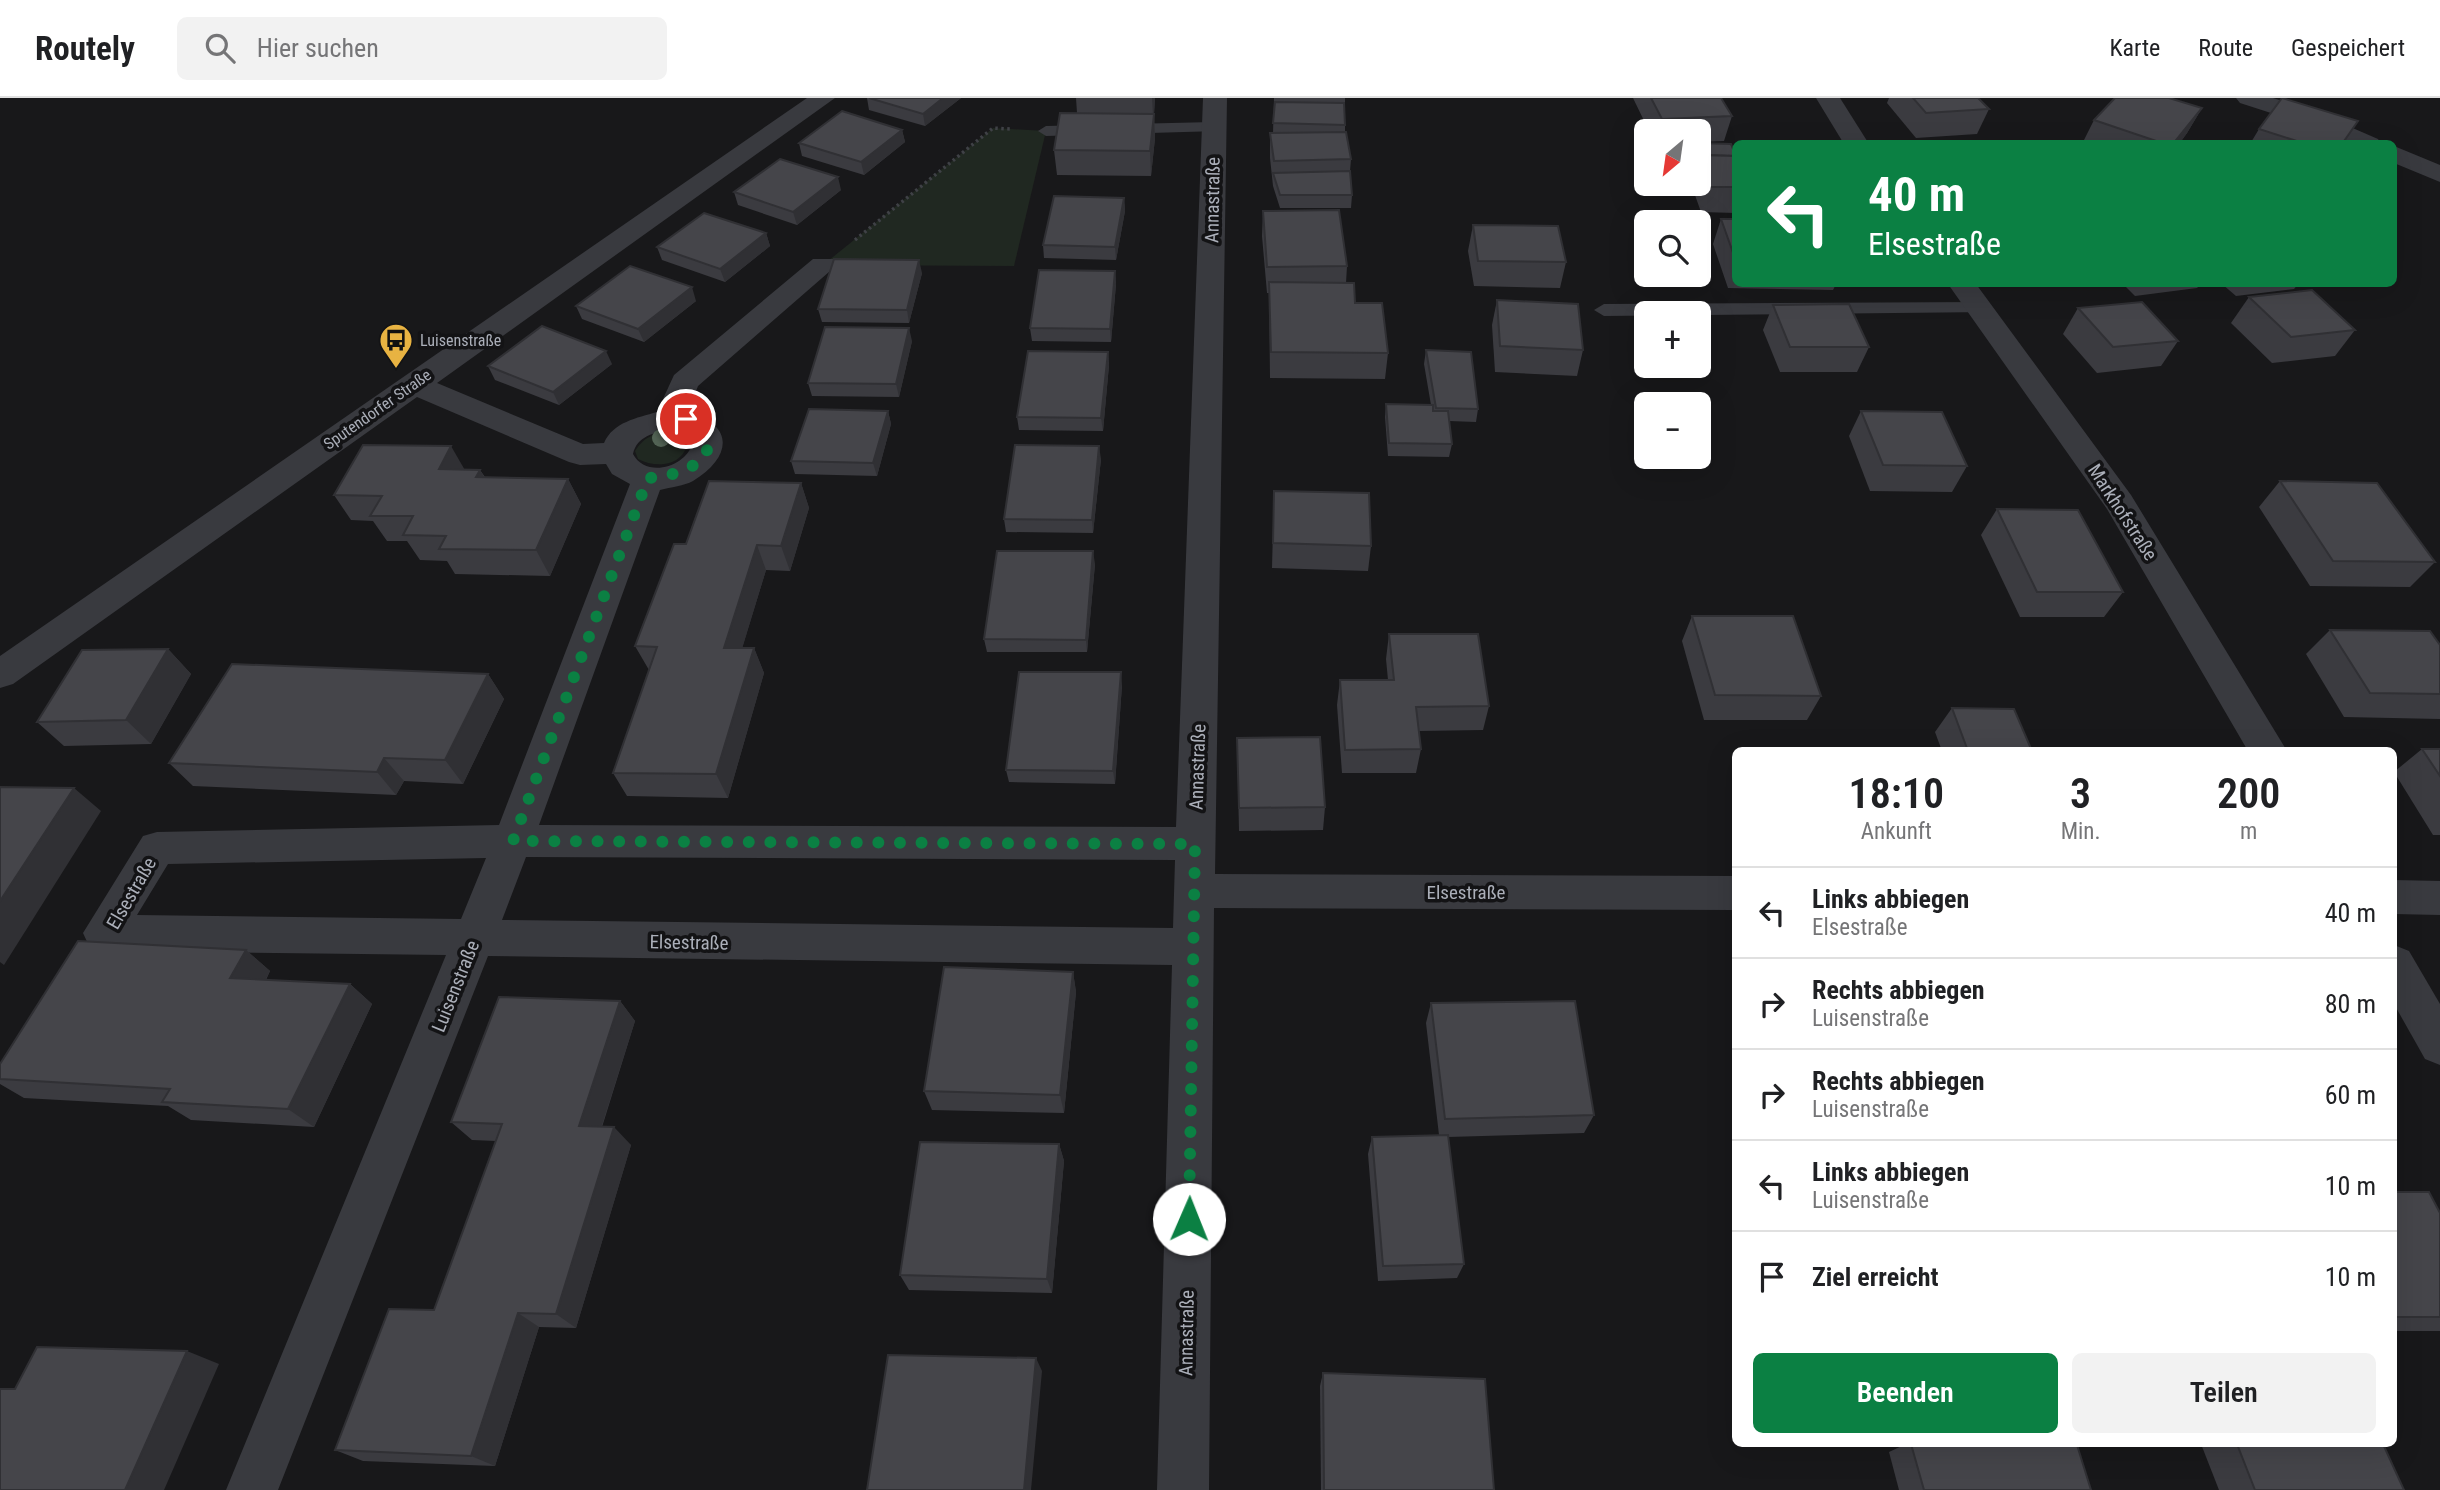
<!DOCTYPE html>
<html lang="de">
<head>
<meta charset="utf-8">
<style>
  :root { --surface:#fff; --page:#f2f2f2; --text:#202124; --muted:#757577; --line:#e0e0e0; --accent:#0b8043 }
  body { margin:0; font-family:"Roboto Condensed",sans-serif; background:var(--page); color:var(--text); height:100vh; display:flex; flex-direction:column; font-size:26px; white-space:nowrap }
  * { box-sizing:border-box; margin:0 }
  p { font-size:23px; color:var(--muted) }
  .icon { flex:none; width:38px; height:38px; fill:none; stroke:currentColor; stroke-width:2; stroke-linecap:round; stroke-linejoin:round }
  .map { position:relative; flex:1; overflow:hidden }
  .side { position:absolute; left:1732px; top:649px; width:665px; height:700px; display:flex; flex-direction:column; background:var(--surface); border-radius:10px; box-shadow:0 7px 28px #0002 }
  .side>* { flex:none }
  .banner { position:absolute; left:1732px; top:42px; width:665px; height:147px; border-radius:10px; box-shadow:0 7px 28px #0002; background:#0b8043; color:#fff; overflow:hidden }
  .needle { width:46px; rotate:209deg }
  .tools { position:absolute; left:1634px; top:21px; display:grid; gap:14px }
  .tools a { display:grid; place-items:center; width:77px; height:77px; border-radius:10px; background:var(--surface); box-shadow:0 7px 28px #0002; font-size:35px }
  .pin { position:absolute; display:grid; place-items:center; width:60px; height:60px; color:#fff; margin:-30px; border:4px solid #fff; border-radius:50%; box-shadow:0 2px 7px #0007 }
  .me { position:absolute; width:77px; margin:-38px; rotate:1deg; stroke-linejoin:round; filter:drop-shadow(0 0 5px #0008) }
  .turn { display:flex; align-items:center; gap:24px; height:147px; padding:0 21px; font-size:32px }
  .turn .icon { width:91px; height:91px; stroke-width:2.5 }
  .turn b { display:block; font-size:49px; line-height:60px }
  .eta { display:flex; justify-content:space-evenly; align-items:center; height:119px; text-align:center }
  .eta b { font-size:42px; font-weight:600; line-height:49px }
  .primary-button { display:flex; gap:14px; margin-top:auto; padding:14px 21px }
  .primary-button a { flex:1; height:80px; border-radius:10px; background:var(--accent); color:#fff; font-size:28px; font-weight:600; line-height:80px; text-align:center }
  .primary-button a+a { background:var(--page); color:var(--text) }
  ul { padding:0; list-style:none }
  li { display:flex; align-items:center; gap:21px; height:91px; padding:0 21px; border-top:2px solid var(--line) }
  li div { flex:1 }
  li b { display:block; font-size:26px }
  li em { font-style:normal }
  header { display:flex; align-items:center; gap:42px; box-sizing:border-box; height:98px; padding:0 35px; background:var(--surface); border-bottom:2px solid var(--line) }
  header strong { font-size:33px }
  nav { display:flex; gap:38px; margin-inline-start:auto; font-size:24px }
  .search { width:490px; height:63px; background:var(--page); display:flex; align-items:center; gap:18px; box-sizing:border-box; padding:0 24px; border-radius:10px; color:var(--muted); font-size:26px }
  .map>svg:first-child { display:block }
  .green { fill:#202821 }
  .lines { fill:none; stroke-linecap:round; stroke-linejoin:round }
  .path { stroke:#3f4146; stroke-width:3.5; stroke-dasharray:2.5 3.5; stroke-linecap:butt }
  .lane { fill:#393a3f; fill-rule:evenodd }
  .street { fill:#393a3f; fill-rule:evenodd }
  .tree { fill:#536455 }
  .wall { fill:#3b3b40 }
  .shaded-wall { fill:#303034 }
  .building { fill:#45454a; stroke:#303034; stroke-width:2 }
  .route { stroke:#0b8043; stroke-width:12; stroke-dasharray:0 21.6 }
  .labels { text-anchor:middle; stroke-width:7; stroke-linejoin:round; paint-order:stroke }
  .far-poi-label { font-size:16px; fill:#abafb9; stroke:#131315; text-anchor:start }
  .far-street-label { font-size:16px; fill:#abafb9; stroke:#131315 }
  .street-label { font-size:19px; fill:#abafb9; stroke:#131315 }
</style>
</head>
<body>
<header>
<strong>Routely</strong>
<div class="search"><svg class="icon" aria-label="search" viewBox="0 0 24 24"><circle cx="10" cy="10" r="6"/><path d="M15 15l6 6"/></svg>Hier suchen</div>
<nav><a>Karte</a><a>Route</a><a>Gespeichert</a></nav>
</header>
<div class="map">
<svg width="2440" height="1392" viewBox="0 0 2440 1392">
  <rect width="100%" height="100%" fill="#18181a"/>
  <g class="green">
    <polygon points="993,30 1046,33 1014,168 823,167"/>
    <path d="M669,333L681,337L688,343C684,368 657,371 638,361L635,353C644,339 653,336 669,333Z"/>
  </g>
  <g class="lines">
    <polyline class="path" points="855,142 993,30 1010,31"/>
    <g class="lane">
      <polygon points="1213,24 1221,29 1219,33 1046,38 1038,33 1046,28"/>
      <polygon points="1982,204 1992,210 1989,214 1604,218 1594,212 1604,206"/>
    </g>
    <g class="street">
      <path d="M807,0H835L437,285L583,346L604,345C613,324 637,320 657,314L674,277L813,161H833L837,167L698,288L688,314C736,327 731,360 693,383C684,388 671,389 660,392L539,727L1176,729L1203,0H1227L1215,776L1736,778V812L1214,810L1209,1392H1157L1172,867L488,858L278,1392H226L446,857L104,853L89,848L83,835L143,738L157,734L499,727L630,386L612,376L606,366L580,367L569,364L417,299L13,586L0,590V558ZM670,331L691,339L693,344C687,369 646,381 633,356C637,338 654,335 670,331ZM526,759L1175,762L1173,830L502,822ZM486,760L461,821L137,817L168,766Z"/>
      <polygon points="1816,0 1840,0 1869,46 1844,46"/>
      <polygon points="2236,0 2273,0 2311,12 2378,41 2381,46 2347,46 2293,22 2240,5"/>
      <polygon points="2394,48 2440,67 2440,84 2394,65"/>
      <polygon points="1948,186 1976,186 2131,397 2287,653 2248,653 2107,411"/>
      <polygon points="2394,782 2440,783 2440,817 2394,816"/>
      <polygon points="2394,847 2409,853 2440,906 2440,967 2425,961 2394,906"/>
    </g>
  </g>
  <circle class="tree" cx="661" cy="340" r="9"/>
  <g class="wall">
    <polygon points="867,0 961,0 925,28 869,12"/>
    <polygon points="1076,0 1155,0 1154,16 1155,40 1151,78 1057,77 1054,52 1077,15"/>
    <polygon points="1274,0 1345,0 1345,34 1351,61 1350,73 1352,97 1351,110 1280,110 1273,88 1270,60 1270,35 1273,35"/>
    <polygon points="1633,0 1721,0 1732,18 1724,43 1699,44 1699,33 1649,33"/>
    <polygon points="1889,0 1978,0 1989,11 1977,36 1916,40 1887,5"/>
    <polygon points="2202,10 2187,35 2179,46 2082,46 2094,22"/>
    <polygon points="2259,31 2342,46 2250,46"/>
    <polygon points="902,32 905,44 864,77 802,58 799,45"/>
    <polygon points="1699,45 1736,58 1736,115 1701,114 1691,86 1699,86"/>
    <polygon points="841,92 797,127 738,107 734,94"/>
    <polygon points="1124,100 1125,113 1116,162 1044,160 1043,147"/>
    <polygon points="1263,113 1347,168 1346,185 1355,205 1388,255 1385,281 1270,280 1269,195 1267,195 1262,138"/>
    <polygon points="1721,121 1736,121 1736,186 1836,186 1833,192 1728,190 1713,146"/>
    <polygon points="1473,127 1566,164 1560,190 1474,188 1468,153"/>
    <polygon points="766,135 770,148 725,184 662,162 657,149"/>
    <polygon points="1115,173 1116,186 1111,244 1032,243 1030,230"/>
    <polygon points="922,175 909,225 822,224 818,211"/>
    <polygon points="2123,186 2201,186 2197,190 2135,198"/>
    <polygon points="2222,186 2298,186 2294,191 2236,198"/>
    <polygon points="2249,199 2355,232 2335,258 2272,265 2231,225"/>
    <polygon points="1497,202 1583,252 1577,278 1495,274 1492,227"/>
    <polygon points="696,203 644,244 582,221 576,208"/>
    <polygon points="1773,207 1869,249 1857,274 1780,274 1763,232"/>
    <polygon points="2078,210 2178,243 2161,268 2097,275 2063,236"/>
    <polygon points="912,243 899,299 812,298 808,285"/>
    <polygon points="1426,252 1478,311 1476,324 1449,323 1452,346 1449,359 1388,358 1385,319 1386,306 1431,307 1424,266"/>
    <polygon points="1108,254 1109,267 1103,333 1019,332 1017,319"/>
    <polygon points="612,266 559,307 495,282 488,268"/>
    <polygon points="888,313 891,326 877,378 795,376 791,363"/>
    <polygon points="1861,313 1967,368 1952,394 1870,393 1849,338"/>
    <polygon points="1101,361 1093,435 1006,434 1004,421"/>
    <polygon points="465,372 480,372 485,379 568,381 581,406 550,478 455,476 447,463 420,462 407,443 387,443 373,423 351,422 334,397"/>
    <polygon points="2280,383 2435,464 2410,489 2310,488 2259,409"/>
    <polygon points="801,385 809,410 790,473 766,472 742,550 754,550 764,575 728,700 627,698 613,675 649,572 635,548 686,446"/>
    <polygon points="1274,393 1371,448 1368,473 1272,470"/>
    <polygon points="1997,411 2123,494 2104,519 2020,519 1981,437"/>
    <polygon points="1095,466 1087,554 987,554 984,541"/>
    <polygon points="1692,518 1821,598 1807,622 1704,622 1682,543"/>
    <polygon points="2330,532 2440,547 2440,621 2344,619 2306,556"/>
    <polygon points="1389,536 1489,608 1483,632 1418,633 1421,651 1416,675 1342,675 1337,607 1340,582 1388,582 1386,561"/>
    <polygon points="168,551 191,576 151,646 64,648 37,624"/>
    <polygon points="488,576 504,601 463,686 404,683 396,697 193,688 169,665"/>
    <polygon points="1122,587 1115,686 1009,684 1006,672"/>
    <polygon points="1952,610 2032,653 1942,653 1935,634"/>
    <polygon points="1237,640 1325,709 1323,732 1239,733"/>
    <polygon points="2422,651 2440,651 2440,737 2433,737 2394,674"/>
    <polygon points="246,852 270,873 266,882 350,886 372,906 314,1029 191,1022 168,1008 24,1000 0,986 0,966"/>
    <polygon points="1073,874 1076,894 1064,1015 932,1012 924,993"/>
    <polygon points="620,903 635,923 602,1029 631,1047 576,1230 539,1229 495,1368 363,1363 335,1352 434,1212 496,1043 472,1042 451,1024"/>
    <polygon points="1431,905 1594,1017 1584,1035 1448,1039 1464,1166 1457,1180 1378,1183 1368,1056 1372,1039 1439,1037 1426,925"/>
    <polygon points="1059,1046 1064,1063 1052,1195 909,1192 900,1177"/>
    <polygon points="2394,1094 2440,1115 2440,1233 2394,1233"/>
    <polygon points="1323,1275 1494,1392 1321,1392 1320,1288"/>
    <polygon points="1906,1346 2017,1346 2091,1392 1899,1392 1889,1354"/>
    <polygon points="2201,1346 2383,1346 2404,1392 2219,1392"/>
  </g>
  <g class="shaded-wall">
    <polygon points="943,0 961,0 925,28 923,16"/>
    <polygon points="1152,0 1155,0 1154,16 1155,40 1151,78 1150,53 1153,18"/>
    <polygon points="2202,10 2187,35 2179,46 2173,46"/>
    <polygon points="902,32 905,44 864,77 861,64"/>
    <polygon points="838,79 841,92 797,127 793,114"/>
    <polygon points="1124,100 1125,113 1116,162 1115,149"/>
    <polygon points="766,135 770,148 725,184 720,171"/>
    <polygon points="919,162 922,175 909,225 907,212"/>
    <polygon points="1115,173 1116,186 1111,244 1110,231"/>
    <polygon points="692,189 696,203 644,244 638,231"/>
    <polygon points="909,230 912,243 899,299 896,286"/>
    <polygon points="606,253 612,266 559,307 553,294"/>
    <polygon points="1108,254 1109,267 1103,333 1101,320"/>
    <polygon points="888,313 891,326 877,378 873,365"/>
    <polygon points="451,348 466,374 439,371"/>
    <polygon points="1099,348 1101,361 1093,435 1092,422"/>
    <polygon points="480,372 495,397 476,379"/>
    <polygon points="568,381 581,406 550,478 536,452"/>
    <polygon points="801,385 809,410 790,473 781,448"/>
    <polygon points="757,447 766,472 735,574 724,550"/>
    <polygon points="1093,453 1095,466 1087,554 1086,542"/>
    <polygon points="754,550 764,575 728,700 716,676"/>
    <polygon points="168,551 191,576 151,646 126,622"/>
    <polygon points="1121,574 1122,587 1115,686 1113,673"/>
    <polygon points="488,576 504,601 463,686 445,662"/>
    <polygon points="384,660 404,683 396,697 377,674"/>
    <polygon points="74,690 101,713 4,867 0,864 0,803"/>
    <polygon points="246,852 270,873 256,900 230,880"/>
    <polygon points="1073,874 1076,894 1064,1015 1060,997"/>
    <polygon points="350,886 372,906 314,1029 288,1011"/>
    <polygon points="620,903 635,923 596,1046 579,1028"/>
    <polygon points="614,1029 631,1047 576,1230 556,1216"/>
    <polygon points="1059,1046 1064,1063 1052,1195 1047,1181"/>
    <polygon points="518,1215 539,1229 495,1368 471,1358"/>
    <polygon points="187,1253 219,1266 164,1392 125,1392"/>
    <polygon points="1036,1260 1042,1273 1031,1392 1024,1392"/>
  </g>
  <g class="building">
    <polygon points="869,0 943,0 923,16"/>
    <polygon points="1651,0 1721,0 1732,18 1662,21"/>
    <polygon points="1913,0 1978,0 1989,11 1926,15"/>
    <polygon points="2115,0 2169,0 2202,10 2173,46 2165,46 2094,22"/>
    <polygon points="2282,0 2358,23 2342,46 2306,46 2259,31"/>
    <polygon points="1275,4 1344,5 1345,27 1273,25"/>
    <polygon points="842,13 902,32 861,64 799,45"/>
    <polygon points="1060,15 1154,16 1150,53 1054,52"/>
    <polygon points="1346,34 1351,61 1274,63 1270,35"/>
    <polygon points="1699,45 1731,46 1736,58 1699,57"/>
    <polygon points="1699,57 1736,58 1736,89 1709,89 1699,62"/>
    <polygon points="780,61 838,79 793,114 734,94"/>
    <polygon points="1350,73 1352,97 1280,97 1273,75"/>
    <polygon points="1054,98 1124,100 1115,149 1043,147"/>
    <polygon points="1339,112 1347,168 1267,169 1263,113"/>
    <polygon points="704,115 766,135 720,171 657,149"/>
    <polygon points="1721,121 1736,121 1736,163"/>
    <polygon points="1473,127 1558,128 1566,164 1478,163"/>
    <polygon points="834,161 919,162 907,212 818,211"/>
    <polygon points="630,168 692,189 638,231 576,208"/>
    <polygon points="1039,172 1115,173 1110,231 1030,230"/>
    <polygon points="1269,184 1354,185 1355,205 1382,205 1388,255 1271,254"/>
    <polygon points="2312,192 2355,232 2291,239 2249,199"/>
    <polygon points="1497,202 1578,206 1583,252 1500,248"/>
    <polygon points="2142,204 2178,243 2113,249 2078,210"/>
    <polygon points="1849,206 1869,249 1790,249 1773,207"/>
    <polygon points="542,228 606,253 553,294 488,268"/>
    <polygon points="825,229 909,230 896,286 808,285"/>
    <polygon points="1426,252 1471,254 1478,311 1436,310"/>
    <polygon points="1028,253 1108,254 1101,320 1017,319"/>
    <polygon points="1386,306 1433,307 1433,313 1448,313 1452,346 1389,345"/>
    <polygon points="809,311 888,313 873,365 791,363"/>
    <polygon points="1861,313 1942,314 1967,368 1883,367"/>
    <polygon points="363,347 451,348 439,371 480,372 476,379 568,381 536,452 439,451 446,438 403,437 413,418 370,418 382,398 334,397"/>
    <polygon points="1015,347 1099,348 1092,422 1004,421"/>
    <polygon points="709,383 801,385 781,448 757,447 724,550 754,550 716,676 613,675 657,549 635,548 674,446 686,446"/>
    <polygon points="2280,383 2377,385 2435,464 2333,463"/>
    <polygon points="1274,393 1369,395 1371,448 1273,445"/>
    <polygon points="1997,411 2078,412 2123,494 2037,494"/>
    <polygon points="997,453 1093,453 1086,542 984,541"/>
    <polygon points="1692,518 1793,518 1821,598 1715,597"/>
    <polygon points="2330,532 2430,533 2440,547 2440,596 2370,595"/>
    <polygon points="1389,536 1478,536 1489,608 1416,609 1421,651 1345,652 1340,582 1394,582"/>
    <polygon points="168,551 126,622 37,624 82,552"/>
    <polygon points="232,566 488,576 445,662 384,660 377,674 169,665"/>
    <polygon points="1019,574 1121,574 1113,673 1006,672"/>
    <polygon points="1952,610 2014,611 2032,653 1968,653"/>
    <polygon points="1320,639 1325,709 1239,710 1237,640"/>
    <polygon points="2422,651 2440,651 2440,678"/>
    <polygon points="0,689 74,690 0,803"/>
    <polygon points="78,843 246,852 230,880 350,886 288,1011 162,1004 170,991 0,981 0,966"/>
    <polygon points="944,869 1073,874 1060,997 924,993"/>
    <polygon points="499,899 620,903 579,1028 614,1029 556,1216 518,1215 471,1358 335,1352 389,1211 434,1212 502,1026 451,1024"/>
    <polygon points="1575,903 1594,1017 1445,1021 1431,905"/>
    <polygon points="1448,1037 1464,1166 1383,1168 1372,1039"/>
    <polygon points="920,1044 1059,1046 1047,1181 900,1177"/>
    <polygon points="2394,1094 2429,1094 2440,1115 2440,1219 2394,1219"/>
    <polygon points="37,1249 187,1253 125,1392 0,1392 0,1291 15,1291"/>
    <polygon points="888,1257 1036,1260 1024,1392 867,1392"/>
    <polygon points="1323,1275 1485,1281 1494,1392 1324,1392"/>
    <polygon points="1911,1346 2077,1347 2091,1392 1924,1392"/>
    <polygon points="2237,1346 2383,1346 2404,1392 2255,1392"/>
  </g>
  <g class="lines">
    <path class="route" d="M686,321L707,334C717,368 673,378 648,380L513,743L1195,746L1189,1121"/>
  </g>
  <defs>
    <symbol id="bus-pin" viewBox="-11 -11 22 30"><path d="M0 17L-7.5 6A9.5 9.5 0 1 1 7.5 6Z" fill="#e8b342" stroke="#131315"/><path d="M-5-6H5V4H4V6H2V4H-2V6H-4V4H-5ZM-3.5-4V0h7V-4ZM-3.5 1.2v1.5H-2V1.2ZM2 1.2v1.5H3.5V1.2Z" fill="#111"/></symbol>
  </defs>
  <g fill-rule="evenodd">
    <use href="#bus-pin" x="377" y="223" width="38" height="52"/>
  </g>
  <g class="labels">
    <g class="far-poi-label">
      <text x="420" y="248">Luisenstraße</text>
    </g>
    <g class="far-street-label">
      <text transform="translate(377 311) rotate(-35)" y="6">Sputendorfer Straße</text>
    </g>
    <g class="street-label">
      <text transform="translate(1212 102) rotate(-89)" y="7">Annastraße</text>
      <text transform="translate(2123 414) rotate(57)" y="7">Markhofstraße</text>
      <text transform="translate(1197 669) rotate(-88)" y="7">Annastraße</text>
      <text x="1466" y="801">Elsestraße</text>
      <text transform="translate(131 795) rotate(-60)" y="7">Elsestraße</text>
      <text transform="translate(689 844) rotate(1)" y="7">Elsestraße</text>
      <text transform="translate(455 888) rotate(-68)" y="7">Luisenstraße</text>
      <text transform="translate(1186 1235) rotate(-89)" y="7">Annastraße</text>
    </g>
  </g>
</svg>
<div class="tools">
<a><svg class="needle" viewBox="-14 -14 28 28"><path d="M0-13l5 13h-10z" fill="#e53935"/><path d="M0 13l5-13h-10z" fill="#757577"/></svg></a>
<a><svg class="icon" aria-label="search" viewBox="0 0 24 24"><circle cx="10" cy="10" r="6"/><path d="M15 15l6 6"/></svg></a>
<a>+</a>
<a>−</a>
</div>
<div class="pin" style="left:686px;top:321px;background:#d93025"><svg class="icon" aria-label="arrive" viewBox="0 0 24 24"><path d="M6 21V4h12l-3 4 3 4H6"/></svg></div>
<svg class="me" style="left:1189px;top:1121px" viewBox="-20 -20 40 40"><circle r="19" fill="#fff"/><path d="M0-13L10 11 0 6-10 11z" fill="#0b8043"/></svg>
<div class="banner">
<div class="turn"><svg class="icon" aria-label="left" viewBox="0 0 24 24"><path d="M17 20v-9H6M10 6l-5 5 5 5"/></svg><div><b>40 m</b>Elsestraße</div></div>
</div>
<section class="side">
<div class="eta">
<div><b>18:10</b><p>Ankunft</p></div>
<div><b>3</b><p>Min.</p></div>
<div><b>200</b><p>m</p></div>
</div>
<ul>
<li><svg class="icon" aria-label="left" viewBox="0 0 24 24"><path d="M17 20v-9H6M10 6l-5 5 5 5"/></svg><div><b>Links abbiegen</b><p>Elsestraße</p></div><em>40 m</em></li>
<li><svg class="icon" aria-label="right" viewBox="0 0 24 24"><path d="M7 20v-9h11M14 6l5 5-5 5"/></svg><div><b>Rechts abbiegen</b><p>Luisenstraße</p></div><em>80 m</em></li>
<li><svg class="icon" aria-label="right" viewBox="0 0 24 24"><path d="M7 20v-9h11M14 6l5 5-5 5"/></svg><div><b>Rechts abbiegen</b><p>Luisenstraße</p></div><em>60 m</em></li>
<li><svg class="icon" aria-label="left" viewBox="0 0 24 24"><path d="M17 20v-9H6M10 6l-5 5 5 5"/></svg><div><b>Links abbiegen</b><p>Luisenstraße</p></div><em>10 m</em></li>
<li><svg class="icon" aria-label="arrive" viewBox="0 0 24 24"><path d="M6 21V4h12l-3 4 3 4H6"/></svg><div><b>Ziel erreicht</b></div><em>10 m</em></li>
</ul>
<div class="primary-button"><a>Beenden</a><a>Teilen</a></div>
</section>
</div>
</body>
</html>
